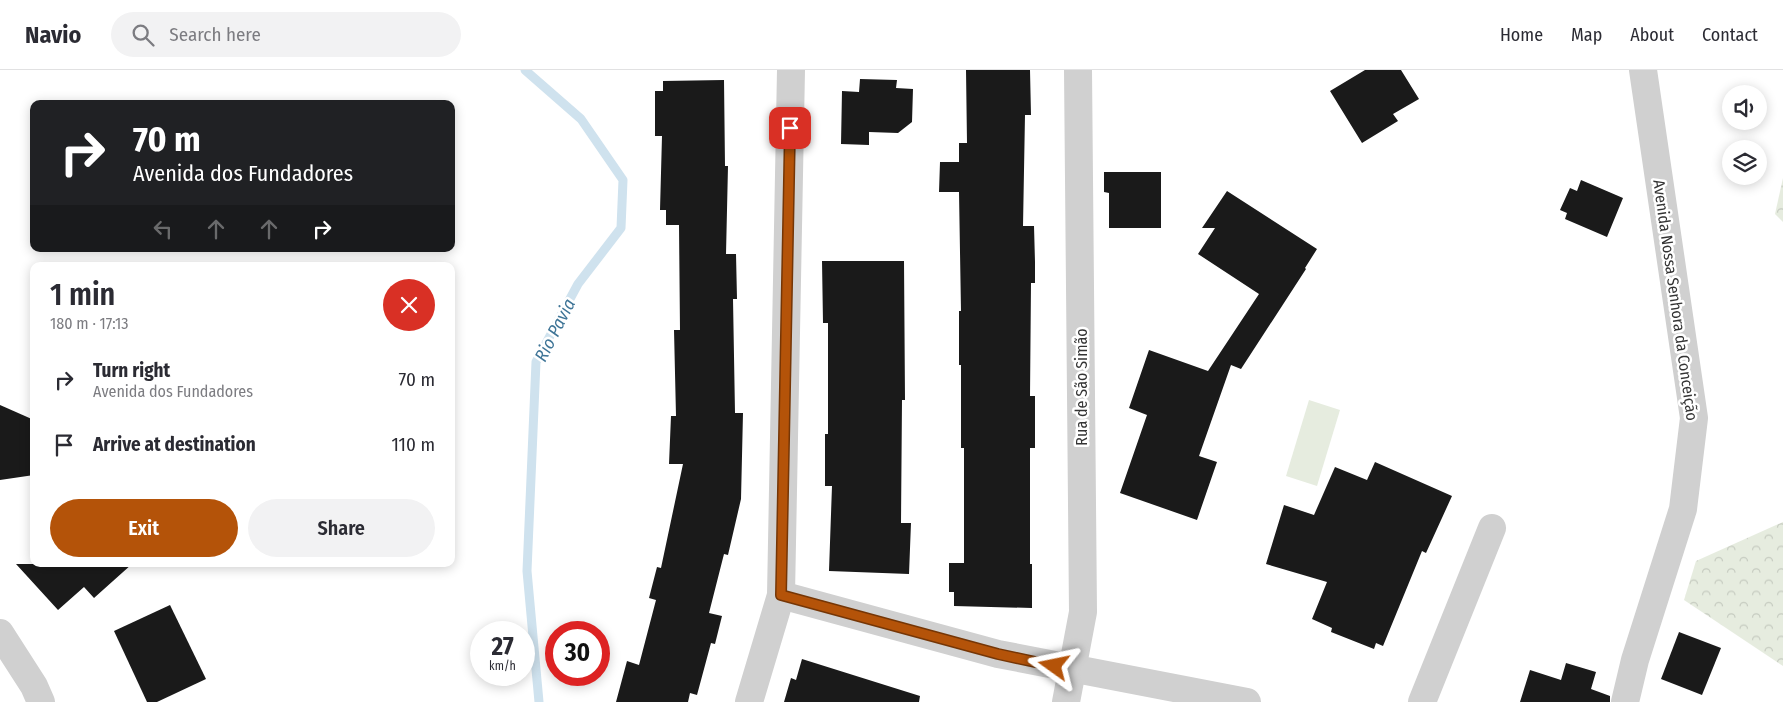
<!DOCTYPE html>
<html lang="en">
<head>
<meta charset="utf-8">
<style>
  :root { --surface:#fff; --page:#f2f2f3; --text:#2b2b33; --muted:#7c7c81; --line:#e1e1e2; --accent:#b45309 }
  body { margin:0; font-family:"Fira Sans Condensed",sans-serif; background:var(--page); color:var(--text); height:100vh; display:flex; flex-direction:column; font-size:19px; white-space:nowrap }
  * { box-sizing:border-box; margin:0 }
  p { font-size:16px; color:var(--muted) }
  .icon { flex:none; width:28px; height:28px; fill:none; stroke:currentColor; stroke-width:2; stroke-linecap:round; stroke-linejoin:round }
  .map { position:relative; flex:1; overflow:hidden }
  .panel { position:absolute; left:30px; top:192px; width:425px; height:305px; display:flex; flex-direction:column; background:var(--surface); border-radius:10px; box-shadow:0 2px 12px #0003 }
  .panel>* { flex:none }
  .hud { position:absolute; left:30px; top:30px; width:425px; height:152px; border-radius:10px; box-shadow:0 2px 12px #0003; background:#202124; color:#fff; overflow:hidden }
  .controls { position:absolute; left:1722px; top:15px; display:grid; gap:10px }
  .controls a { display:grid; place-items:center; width:45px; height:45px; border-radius:50%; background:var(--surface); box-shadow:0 2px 12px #0003; font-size:25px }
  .speed { position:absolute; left:470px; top:551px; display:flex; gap:10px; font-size:25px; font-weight:700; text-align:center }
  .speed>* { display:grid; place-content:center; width:65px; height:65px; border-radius:50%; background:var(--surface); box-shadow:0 2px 12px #0003; line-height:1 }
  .speed small { font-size:12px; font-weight:400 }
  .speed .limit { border:8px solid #d22; background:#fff; color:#111 }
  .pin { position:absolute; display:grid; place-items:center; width:42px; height:42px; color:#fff; margin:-21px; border-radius:10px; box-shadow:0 2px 8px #0006 }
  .me { position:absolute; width:55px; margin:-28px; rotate:282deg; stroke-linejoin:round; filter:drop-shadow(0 0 4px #0008) }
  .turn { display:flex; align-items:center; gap:18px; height:105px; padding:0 20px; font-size:22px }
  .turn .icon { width:65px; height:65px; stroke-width:2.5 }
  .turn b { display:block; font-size:35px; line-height:42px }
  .lanes { display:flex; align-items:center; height:48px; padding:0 20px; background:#0003; justify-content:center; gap:25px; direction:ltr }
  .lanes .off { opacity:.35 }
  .round { display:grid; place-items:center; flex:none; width:52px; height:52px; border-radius:26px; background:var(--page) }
  .head { display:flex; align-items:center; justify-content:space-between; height:85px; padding:0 20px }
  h1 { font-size:30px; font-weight:600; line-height:38px }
  .cta { display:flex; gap:10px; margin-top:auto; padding:10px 20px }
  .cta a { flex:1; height:58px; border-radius:30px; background:var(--accent); color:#fff; font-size:20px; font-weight:600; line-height:58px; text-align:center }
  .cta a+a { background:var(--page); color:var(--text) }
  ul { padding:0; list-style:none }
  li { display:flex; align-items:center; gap:15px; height:65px; padding:0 20px }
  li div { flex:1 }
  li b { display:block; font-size:19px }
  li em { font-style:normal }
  header { display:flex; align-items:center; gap:30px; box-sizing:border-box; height:70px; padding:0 25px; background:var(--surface); border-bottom:1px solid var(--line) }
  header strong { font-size:24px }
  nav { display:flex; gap:28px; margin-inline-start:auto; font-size:18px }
  .search { width:350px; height:45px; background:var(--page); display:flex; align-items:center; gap:12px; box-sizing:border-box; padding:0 18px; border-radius:28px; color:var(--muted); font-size:19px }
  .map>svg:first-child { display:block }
  .forest { fill:url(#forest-crowns) }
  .pitch { fill:#e6ecdf }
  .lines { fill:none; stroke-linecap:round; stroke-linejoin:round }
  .stream { stroke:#cfe2ee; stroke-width:9 }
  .building { fill:#1a1a1a }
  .minor { stroke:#d0d0d0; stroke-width:28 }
  .route-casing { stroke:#753606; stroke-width:12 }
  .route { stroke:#b45309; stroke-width:9 }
  .labels { text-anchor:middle; stroke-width:5; stroke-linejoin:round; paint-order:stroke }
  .street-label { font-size:16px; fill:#333; stroke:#fff }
  .water-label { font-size:18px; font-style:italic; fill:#3f7597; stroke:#fff }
</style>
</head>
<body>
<header>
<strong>Navio</strong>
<div class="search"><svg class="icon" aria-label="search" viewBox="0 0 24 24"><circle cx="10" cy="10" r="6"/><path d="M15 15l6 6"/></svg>Search here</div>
<nav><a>Home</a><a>Map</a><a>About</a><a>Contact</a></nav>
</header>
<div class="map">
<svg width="1783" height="632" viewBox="0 0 1783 632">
  <defs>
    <pattern id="forest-crowns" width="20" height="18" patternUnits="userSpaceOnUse" patternTransform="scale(1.25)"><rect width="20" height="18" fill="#e6ecdf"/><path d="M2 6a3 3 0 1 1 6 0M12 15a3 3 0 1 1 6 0" fill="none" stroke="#c6cbc0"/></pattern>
  </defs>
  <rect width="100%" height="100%" fill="#fff"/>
  <g class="forest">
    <polygon points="1783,108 1783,152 1775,144"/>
    <polygon points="1783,452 1783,596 1684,530 1696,491"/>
  </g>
  <polygon class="pitch" points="1309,330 1340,340 1317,416 1286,406"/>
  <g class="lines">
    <polyline class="stream" points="525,0 581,49 623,110 621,158 578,214 536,292 527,501 539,632"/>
  </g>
  <g class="building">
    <polygon points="966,0 1030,0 1031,45 1025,45 1023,156 1034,156 1035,192 1035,213 1031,213 1030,326 1035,326 1035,378 1030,378 1030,494 1032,494 1032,538 954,536 954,522 949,522 949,493 964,493 964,378 961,378 961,295 959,295 959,241 961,241 959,122 939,122 940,92 959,92 959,73 967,73"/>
    <polygon points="1365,0 1401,0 1419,29 1393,44 1398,51 1362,73 1330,21"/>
    <polygon points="860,9 897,10 896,18 913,19 912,52 898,63 869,62 869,75 841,74 842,21 859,22"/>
    <polygon points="724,10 725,96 728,96 726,184 736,184 737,229 733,229 735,343 743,343 741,429 728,485 724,484 709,543 722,546 715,574 711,573 697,625 690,623 688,632 616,632 627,591 639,595 656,530 649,528 657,497 661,498 683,394 669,394 671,346 676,346 674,260 680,260 679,155 666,155 666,140 660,140 662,66 655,66 655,21 663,21 663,11"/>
    <polygon points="1104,102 1161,102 1161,158 1109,158 1109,123 1104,122"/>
    <polygon points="1581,110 1623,128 1607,167 1565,149 1567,143 1560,140 1570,118 1577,121"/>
    <polygon points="1227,121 1317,179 1305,198 1306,199 1241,299 1231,295 1199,386 1217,392 1197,450 1120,423 1147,345 1129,338 1149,280 1208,301 1259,224 1198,184 1215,158 1202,158"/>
    <polygon points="822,191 904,191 905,330 902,330 901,453 911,453 909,504 829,501 832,416 825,416 825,364 828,364 828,253 823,253"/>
    <polygon points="0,335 34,350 34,405 0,410"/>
    <polygon points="1375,392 1452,426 1426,483 1422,481 1383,576 1376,573 1374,579 1331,562 1332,558 1312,549 1327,512 1266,494 1284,435 1314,445 1335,397 1367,410"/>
    <polygon points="16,494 132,494 94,528 84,517 58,540"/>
    <polygon points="170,535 206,609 157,632 147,632 114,561"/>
    <polygon points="1679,562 1721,578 1702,625 1661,609"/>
    <polygon points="802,589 920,626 919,632 784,632 791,608 796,610"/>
    <polygon points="1566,593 1596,602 1591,619 1610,626 1610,632 1520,632 1530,600 1561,610"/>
  </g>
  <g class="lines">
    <g class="minor">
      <polyline points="781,525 998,584 1247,632"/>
      <polyline points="0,563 34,616 41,632"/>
      <polyline points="749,632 781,525 791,0"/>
      <polyline points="1066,632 1083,542 1078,0"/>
      <polyline points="1422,632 1492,458"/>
      <polyline points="1625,632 1635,590 1683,439 1694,348 1643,0"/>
    </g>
  </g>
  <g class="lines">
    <defs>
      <polyline id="route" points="790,58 781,525 998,584 1054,596"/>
    </defs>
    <use href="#route" class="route-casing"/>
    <use href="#route" class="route"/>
  </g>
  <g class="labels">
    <g class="street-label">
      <text transform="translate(1676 230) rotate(82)" y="6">Avenida Nossa Senhora da Conceição</text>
      <text transform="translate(1081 317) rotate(-90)" y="6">Rua de São Simão</text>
    </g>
    <g class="water-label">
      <text transform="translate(555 260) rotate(-63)" y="6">Rio Pavia</text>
    </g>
  </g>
</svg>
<div class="controls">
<a><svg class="icon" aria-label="sound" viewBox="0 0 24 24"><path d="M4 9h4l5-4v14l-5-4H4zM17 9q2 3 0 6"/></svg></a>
<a><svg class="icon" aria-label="layers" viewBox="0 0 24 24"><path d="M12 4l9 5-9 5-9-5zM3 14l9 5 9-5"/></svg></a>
</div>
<div class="speed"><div>27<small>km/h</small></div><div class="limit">30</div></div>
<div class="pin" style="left:790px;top:58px;background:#d93025"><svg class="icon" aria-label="arrive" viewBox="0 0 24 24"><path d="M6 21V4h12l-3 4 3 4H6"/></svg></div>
<svg class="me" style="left:1054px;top:596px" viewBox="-20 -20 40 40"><path d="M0-17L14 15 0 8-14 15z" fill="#b45309" stroke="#fff" stroke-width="4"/></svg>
<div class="hud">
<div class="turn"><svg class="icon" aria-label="right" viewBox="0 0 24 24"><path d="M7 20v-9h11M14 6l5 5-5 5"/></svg><div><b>70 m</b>Avenida dos Fundadores</div></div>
<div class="lanes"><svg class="icon off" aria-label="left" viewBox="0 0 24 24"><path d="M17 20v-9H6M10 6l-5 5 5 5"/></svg><svg class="icon off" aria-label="ahead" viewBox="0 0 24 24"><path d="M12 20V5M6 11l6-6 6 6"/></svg><svg class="icon off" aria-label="ahead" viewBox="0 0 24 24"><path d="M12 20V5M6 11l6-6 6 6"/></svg><svg class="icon" aria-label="right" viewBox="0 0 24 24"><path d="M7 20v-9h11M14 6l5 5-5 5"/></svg></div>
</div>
<section class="panel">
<div class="head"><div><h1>1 min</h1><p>180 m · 17:13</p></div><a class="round" style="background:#d93025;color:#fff"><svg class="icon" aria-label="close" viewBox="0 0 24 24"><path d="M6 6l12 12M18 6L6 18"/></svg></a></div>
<ul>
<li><svg class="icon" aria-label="right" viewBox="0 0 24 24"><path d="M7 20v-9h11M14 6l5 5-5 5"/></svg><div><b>Turn right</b><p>Avenida dos Fundadores</p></div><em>70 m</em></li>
<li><svg class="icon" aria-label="arrive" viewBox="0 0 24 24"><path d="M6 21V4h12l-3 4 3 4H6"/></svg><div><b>Arrive at destination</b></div><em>110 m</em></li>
</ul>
<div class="cta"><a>Exit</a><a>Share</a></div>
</section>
</div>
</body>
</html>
